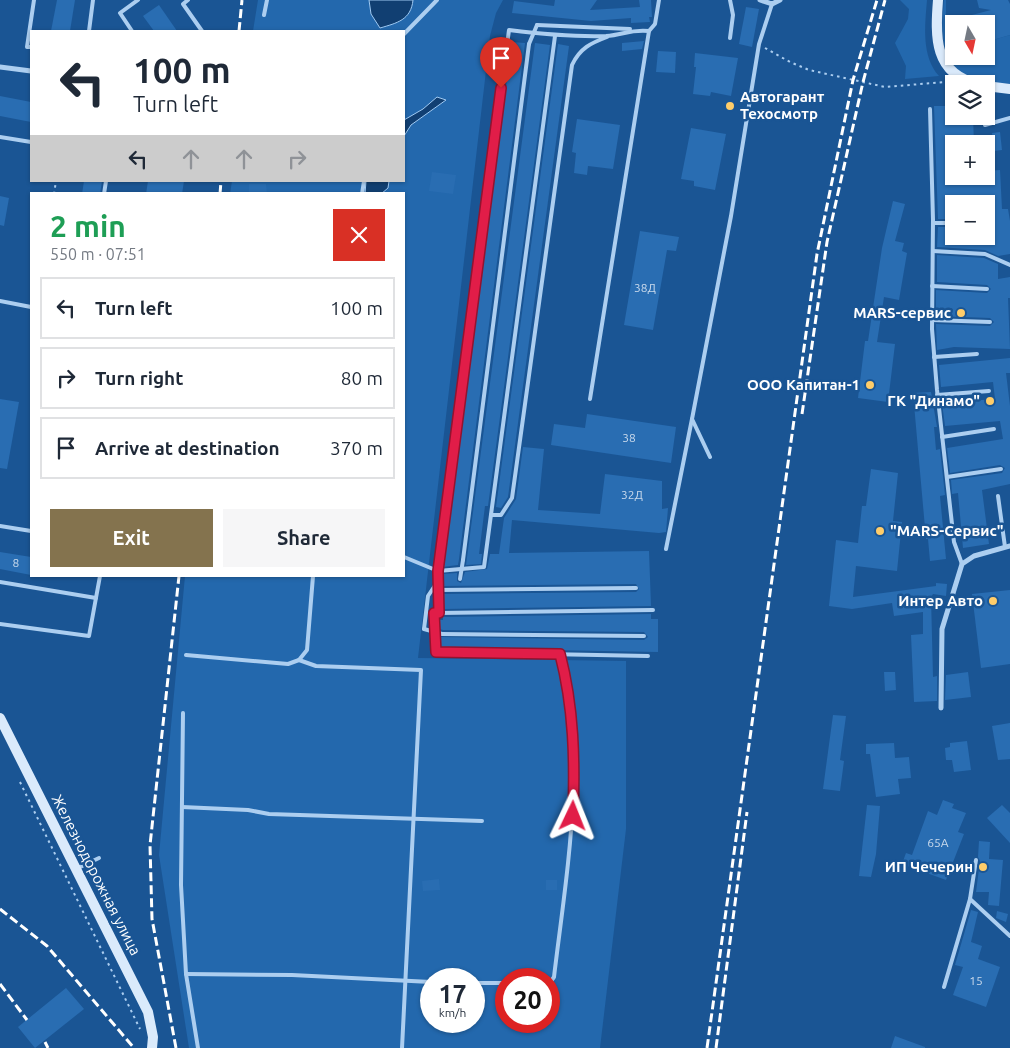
<!DOCTYPE html>
<html lang="en">
<head>
<meta charset="utf-8">
<style>
  :root { --surface:#fff; --page:#f6f6f7; --text:#1f2937; --muted:#747a83; --line:#e0e1e3; --accent:#84734e }
  body { margin:0; font-family:Ubuntu,sans-serif; background:var(--page); color:var(--text); height:100vh; display:flex; flex-direction:column; font-size:19px; white-space:nowrap }
  * { box-sizing:border-box; margin:0 }
  p { font-size:16px; color:var(--muted) }
  .icon { flex:none; width:28px; height:28px; fill:none; stroke:currentColor; stroke-width:2; stroke-linecap:round; stroke-linejoin:round }
  .map { position:relative; flex:1; overflow:hidden }
  .side { position:absolute; left:30px; top:192px; width:375px; height:385px; display:flex; flex-direction:column; background:var(--surface); border-radius:0px; box-shadow:0 1px 4px #0004 }
  .side>* { flex:none }
  .banner { position:absolute; left:30px; top:30px; width:375px; height:152px; border-radius:0px; box-shadow:0 1px 4px #0004; background:#fff; color:var(--text); overflow:hidden }
  .needle { width:32px; rotate:171deg }
  .tools { position:absolute; left:945px; top:15px; display:grid; gap:10px }
  .tools a { display:grid; place-items:center; width:50px; height:50px; border-radius:0px; background:var(--surface); box-shadow:0 1px 4px #0004; font-size:25px }
  .speed { position:absolute; left:420px; top:968px; display:flex; gap:10px; font-size:25px; font-weight:700; text-align:center }
  .speed>* { display:grid; place-content:center; width:65px; height:65px; border-radius:50%; background:var(--surface); box-shadow:0 1px 4px #0004; line-height:1 }
  .speed small { font-size:12px; font-weight:400 }
  .speed .limit { border:8px solid #d22; background:#fff; color:#111 }
  .pin { position:absolute; display:grid; place-items:center; width:42px; height:42px; color:#fff; margin:-51px -21px; border-radius:50% 50% 50% 0; rotate:-45deg; box-shadow:0 0 5px #0007 }
  .pin .icon { rotate:45deg }
  .me { position:absolute; width:55px; margin:-28px; rotate:2deg; stroke-linejoin:round; filter:drop-shadow(0 0 4px #0008) }
  .turn { display:flex; align-items:center; gap:18px; height:105px; padding:0 20px; font-size:22px }
  .turn .icon { width:65px; height:65px; stroke-width:2.5 }
  .turn b { display:block; font-size:35px; line-height:42px }
  .lanes { display:flex; align-items:center; height:48px; padding:0 20px; background:#0003; justify-content:center; gap:25px; direction:ltr }
  .lanes .off { opacity:.35 }
  .round { display:grid; place-items:center; flex:none; width:52px; height:52px; border-radius:0px; background:var(--page) }
  .summary { display:flex; align-items:center; justify-content:space-between; height:85px; padding:0 20px }
  h1 { font-size:30px; font-weight:600; line-height:38px; color:#1e9e55 }
  .primary-button { display:flex; gap:10px; margin-top:auto; padding:10px 20px }
  .primary-button a { flex:1; height:58px; border-radius:0px; background:var(--accent); color:#fff; font-size:20px; font-weight:600; line-height:58px; text-align:center }
  .primary-button a+a { background:var(--page); color:var(--text) }
  ul { padding:0; list-style:none }
  li { display:flex; align-items:center; gap:15px; height:62px; margin:0 10px 8px; padding:0 10px; border:2px solid var(--line); border-radius:0px }
  li div { flex:1 }
  li b { display:block; font-size:19px }
  li em { font-style:normal }
  .map>svg:first-child { display:block }
  .green { fill:#2368ad; fill-rule:evenodd }
  .water { fill:#113f72; stroke:#9fc9f2 }
  .building { fill:#296db2 }
  .lines { fill:none; stroke-linecap:round; stroke-linejoin:round }
  .path { stroke:#accef0; stroke-width:2; stroke-dasharray:2.5 4; stroke-linecap:butt }
  .lane { stroke:#accef0; stroke-width:4 }
  .street { stroke:#accef0; stroke-width:5 }
  .secondary { stroke:#daeafb; stroke-width:10 }
  .rail { stroke:#fff; stroke-width:3; stroke-dasharray:9 4; stroke-linecap:butt }
  .lane-bridge { stroke:#accef0; stroke-width:4 }
  .route-casing { stroke:#92132f; stroke-width:12 }
  .route { stroke:#e11d48; stroke-width:9 }
  .poi-dot { fill:#ffcd6a; stroke:#1a5594; stroke-width:2 }
  .labels { text-anchor:middle; stroke-width:5; stroke-linejoin:round; paint-order:stroke }
  .number-label { font-size:12px; fill:#cadaec }
  .poi-label { font-size:15px; font-weight:bold; fill:#fff; stroke:#1a5594; text-anchor:end }
  .street-label { font-size:15px; fill:#fff; stroke:#1a5594 }
</style>
</head>
<body>
<div class="map">
<svg width="1010" height="1048" viewBox="0 0 1010 1048">
  <rect width="100%" height="100%" fill="#1a5594"/>
  <g class="green">
    <path d="M258,0H503L496,13L490,36L418,658L626,661V829L600,1048H189L159,855L185,576H404V194H230L232,181H404V31H253ZM431,979H474V1021H431ZM506,979H549V1021H506Z"/>
    <path d="M900,0H927C925,25 921,56 939,76L905,79L906,66L895,43L908,19L909,9Z"/>
    <path d="M944,0H946V26L954,56H986V42L1010,35V84C948,81 938,58 944,0Z"/>
  </g>
  <g class="water">
    <path d="M369,0H413C411,20 397,23 380,28L371,14Z"/>
    <polygon points="437,97 446,100 411,125 404,136 404,120 423,109"/>
    <polygon points="366,181 389,181 388,188 381,194 365,194"/>
  </g>
  <g class="building">
    <polygon points="57,0 75,0 70,31 51,31"/>
    <polygon points="555,0 597,0 590,10 640,7 639,0 651,0 652,17 649,17 650,22 631,23 631,18 591,21 512,13 514,1 554,6"/>
    <polygon points="977,0 1008,0 1010,4 1010,35 986,42 986,24 949,24 949,21 991,10 979,8"/>
    <polygon points="159,5 177,31 154,31 143,16"/>
    <polygon points="746,7 759,9 752,47 739,44"/>
    <polygon points="644,41 642,49 622,51 622,43"/>
    <polygon points="512,42 525,43 459,559 458,565 442,567"/>
    <polygon points="535,43 550,45 488,506 485,506 479,554 482,554 481,564 466,565"/>
    <polygon points="558,44 569,46 508,497 501,508 496,507"/>
    <polygon points="658,51 676,52 675,73 656,72"/>
    <polygon points="695,53 738,58 731,96 711,92 710,96 693,94 696,67 694,67"/>
    <polygon points="0,96 31,102 31,122 0,116"/>
    <polygon points="934,106 946,106 947,113 954,112 954,116 973,116 974,144 954,144 954,176 986,176 986,171 1000,170 1002,209 1008,209 1010,221 1010,254 998,256 985,250 937,247 938,227 954,227 954,236 986,236 986,226 991,222 986,218 986,204 954,204 954,219 938,219"/>
    <polygon points="577,119 620,125 613,169 588,166 587,175 574,173 576,153 572,152"/>
    <polygon points="691,128 726,134 715,190 694,186 694,181 681,179"/>
    <polygon points="1000,132 1002,150 994,151 992,133"/>
    <polygon points="432,172 456,175 453,194 429,191"/>
    <polygon points="84,181 102,181 100,194 82,194"/>
    <polygon points="148,181 184,181 182,194 146,194"/>
    <polygon points="249,184 266,184 267,194 249,194"/>
    <polygon points="0,196 9,198 4,226 0,225"/>
    <polygon points="893,201 905,204 895,241 904,243 902,251 907,253 899,300 884,297 877,342 895,344 888,402 858,398 865,341 868,341 882,248"/>
    <polygon points="640,231 679,237 676,251 667,250 653,330 624,325"/>
    <polygon points="937,255 984,258 998,264 998,279 1010,277 1010,298 1008,298 1010,349 954,347 937,350 936,324 990,326 994,322 990,318 936,316 936,290 987,293 991,289 987,285 937,282"/>
    <polygon points="1010,358 1010,373 1006,373 1010,406 1010,484 982,490 989,544 963,548 958,493 952,494 951,480 1002,473 1005,468 1000,465 950,473 947,448 1003,439 1000,421 945,426 942,403 995,399 993,382 941,387 939,365"/>
    <polygon points="931,392 937,427 934,427 936,450 940,449 945,495 940,496 946,559 930,561 928,539 926,539 913,393"/>
    <polygon points="0,399 19,402 7,469 0,468"/>
    <polygon points="587,414 676,427 671,463 551,445 554,424 585,428"/>
    <polygon points="523,447 544,449 538,510 600,514 605,474 662,481 662,509 668,508 666,532 659,533 512,520 509,553 649,551 651,606 443,609 443,594 636,592 639,589 636,584 442,586 442,574 457,573 457,581 461,583 465,572 487,569 490,554 499,554 504,518 516,499"/>
    <polygon points="871,469 898,473 893,521 902,522 897,571 856,566 853,597 936,586 936,583 947,584 946,596 933,594 931,597 933,677 937,676 937,701 914,702 911,635 923,634 923,612 894,616 892,603 852,609 829,606 836,540 858,543 862,506 866,506"/>
    <polygon points="0,552 31,557 31,575 0,569"/>
    <polygon points="1010,590 1010,664 981,668 972,594"/>
    <polygon points="651,614 651,619 658,619 658,652 440,648 440,637 644,640 648,637 644,632 443,630 439,629 438,620 443,620 443,617"/>
    <polygon points="884,672 895,672 896,690 885,691"/>
    <polygon points="968,672 971,697 945,700 946,675"/>
    <polygon points="833,715 846,716 840,760 844,761 840,791 823,789"/>
    <polygon points="1010,723 1010,759 998,760 992,726"/>
    <polygon points="967,741 971,770 954,772 952,760 946,760 945,748 950,747 950,743"/>
    <polygon points="894,743 895,758 909,757 911,778 898,779 900,794 876,797 870,754 866,754 866,744"/>
    <polygon points="943,800 954,804 952,808 966,813 958,832 964,834 946,880 902,864 906,853 912,855 928,811 937,815"/>
    <polygon points="867,805 880,806 876,854 871,877 859,876"/>
    <polygon points="1002,805 1010,813 1010,843 987,818"/>
    <polygon points="979,841 990,842 989,859 1003,860 999,906 988,905 989,892 976,892 980,861 978,857"/>
    <polygon points="439,879 440,890 423,891 422,881"/>
    <rect x="546" y="880" width="11" height="10"/>
    <polygon points="971,910 978,912 971,942 982,946 978,959 1000,967 986,1007 953,995 963,967 955,965"/>
    <polygon points="997,911 1008,914 1006,922 996,918"/>
    <polygon points="66,988 84,1009 35,1048 18,1027"/>
    <polygon points="895,1036 925,1047 925,1048 891,1048"/>
  </g>
  <g class="lines">
    <g class="path">
      <polyline points="765,48 790,62 809,70 885,87 945,82 954,86"/>
      <polyline points="54,194 56,181"/>
      <polyline points="20,782 140,1029"/>
      <polyline points="90,869 105,900"/>
    </g>
    <g class="lane">
      <polyline points="188,0 183,4 202,31"/>
      <polyline points="264,15 267,0"/>
      <polyline points="537,25 630,29"/>
      <polyline points="89,31 93,0"/>
      <polyline points="132,31 120,13 138,0"/>
      <polyline points="404,34 437,0"/>
      <polyline points="730,38 733,15 730,0"/>
      <polyline points="31,47 27,47 34,0"/>
      <polyline points="930,109 933,220 932,329 937,390 954,542 962,564"/>
      <polyline points="985,125 1010,118"/>
      <polyline points="0,137 31,142"/>
      <polyline points="104,194 106,181"/>
      <polyline points="362,194 364,181"/>
      <polyline points="986,222 987,222"/>
      <polyline points="933,223 954,223"/>
      <polyline points="933,251 985,254 1010,265"/>
      <polyline points="932,286 987,289"/>
      <polyline points="0,301 31,307"/>
      <polyline points="932,320 990,322"/>
      <polyline points="934,357 977,354"/>
      <polyline points="937,395 989,391"/>
      <polyline points="590,399 649,31"/>
      <polyline points="942,437 994,429"/>
      <polyline points="710,457 692,419 731,216 759,44 772,4"/>
      <polyline points="947,477 1001,469"/>
      <polyline points="998,496 1005,547"/>
      <path d="M491,515H501L512,498L572,65C580,48 591,43 607,37"/>
      <polyline points="0,526 31,531"/>
      <polyline points="666,549 692,419"/>
      <polyline points="404,557 438,571 484,567 555,36"/>
      <polyline points="463,560 529,44"/>
      <polyline points="0,582 96,598"/>
      <polyline points="439,590 636,588"/>
      <polyline points="439,613 653,610"/>
      <polyline points="0,624 89,636 100,576"/>
      <polyline points="424,629 428,596 438,581"/>
      <polyline points="442,634 644,636"/>
      <polyline points="186,655 288,664 299,660 307,650 313,576"/>
      <path d="M648,656L436,652L434,613H439L438,571L509,30C541,34 573,37 606,36C623,35 630,29 649,31L655,24L659,0"/>
      <polyline points="299,660 316,666 421,670 402,1048"/>
      <polyline points="183,713 181,885 186,974 198,1048"/>
      <polyline points="182,807 248,810 269,814 482,821"/>
      <polyline points="78,868 99,858"/>
      <polyline points="970,899 976,860"/>
      <polyline points="186,974 292,975 431,982"/>
      <polyline points="474,983 506,983"/>
      <path d="M549,984L554,977C567,869 587,761 561,654"/>
      <polyline points="944,987 970,899 1010,936"/>
    </g>
    <g class="street">
      <polyline points="760,0 772,4 780,0"/>
      <polyline points="0,67 31,71"/>
      <polyline points="941,708 942,629 962,564 974,556 1010,546"/>
    </g>
    <g class="secondary">
      <path d="M938,0C935,37 934,74 978,84"/>
      <polyline points="986,86 1010,89"/>
      <polyline points="0,718 148,1012 153,1037 152,1048"/>
    </g>
    <g class="rail">
      <polyline points="239,31 242,0"/>
      <polyline points="220,194 221,181"/>
      <polyline points="802,414 827,242 863,82 885,0"/>
      <polyline points="0,909 47,946 134,1048"/>
      <polyline points="0,984 27,1020"/>
      <polyline points="45,1042 48,1048"/>
      <polyline points="176,1048 152,919 150,845 179,576"/>
      <polyline points="707,1048 817,254 853,80 877,0"/>
      <polyline points="716,1048 747,812"/>
    </g>
    <g class="lane-bridge">
      <polyline points="529,44 537,25"/>
      <polyline points="460,579 463,560"/>
      <polyline points="424,629 442,634"/>
    </g>
  </g>
  <g class="lines">
    <defs>
      <path id="route" d="M501,88L438,571L439,613H434L436,652L560,654C574,708 575,761 573,816"/>
    </defs>
    <use href="#route" class="route-casing"/>
    <use href="#route" class="route"/>
  </g>
  <g class="poi-dot">
    <circle cx="730" cy="106" r="5"/>
    <circle cx="961" cy="313" r="5"/>
    <circle cx="870" cy="385" r="5"/>
    <circle cx="990" cy="401" r="5"/>
    <circle cx="880" cy="531" r="5"/>
    <circle cx="993" cy="601" r="5"/>
    <circle cx="983" cy="867" r="5"/>
  </g>
  <g class="labels">
    <g class="number-label">
      <text x="645" y="292">38Д</text>
      <text x="629" y="442">38</text>
      <text x="632" y="499">32Д</text>
      <text x="16" y="567">8</text>
      <text x="938" y="847">65А</text>
      <text x="976" y="985">15</text>
    </g>
    <g class="poi-label">
      <text x="740" y="102" text-anchor="start">Автогарант<tspan x="740" dy="17">Техосмотр</tspan></text>
      <text x="951" y="318">MARS-сервис</text>
      <text x="860" y="390">ООО Капитан-1</text>
      <text x="980" y="406">ГК "Динамо"</text>
      <text x="890" y="536" text-anchor="start">"MARS-Сервис"</text>
      <text x="983" y="606">Интер Авто</text>
      <text x="973" y="872">ИП Чечерин</text>
    </g>
    <g class="street-label">
      <text transform="translate(96 875) rotate(63)" y="5">Железнодорожная улица</text>
    </g>
  </g>
</svg>
<div class="tools">
<a><svg class="needle" viewBox="-14 -14 28 28"><path d="M0-13l5 13h-10z" fill="#e53935"/><path d="M0 13l5-13h-10z" fill="#747a83"/></svg></a>
<a><svg class="icon" aria-label="layers" viewBox="0 0 24 24"><path d="M12 4l9 5-9 5-9-5zM3 14l9 5 9-5"/></svg></a>
<a>+</a>
<a>−</a>
</div>
<div class="speed"><div>17<small>km/h</small></div><div class="limit">20</div></div>
<div class="pin" style="left:501px;top:88px;background:#d93025"><svg class="icon" aria-label="arrive" viewBox="0 0 24 24"><path d="M6 21V4h12l-3 4 3 4H6"/></svg></div>
<svg class="me" style="left:573px;top:816px" viewBox="-20 -20 40 40"><path d="M0-17L14 15 0 8-14 15z" fill="#e11d48" stroke="#fff" stroke-width="4"/></svg>
<div class="banner">
<div class="turn"><svg class="icon" aria-label="left" viewBox="0 0 24 24"><path d="M17 20v-9H6M10 6l-5 5 5 5"/></svg><div><b>100 m</b>Turn left</div></div>
<div class="lanes"><svg class="icon" aria-label="left" viewBox="0 0 24 24"><path d="M17 20v-9H6M10 6l-5 5 5 5"/></svg><svg class="icon off" aria-label="ahead" viewBox="0 0 24 24"><path d="M12 20V5M6 11l6-6 6 6"/></svg><svg class="icon off" aria-label="ahead" viewBox="0 0 24 24"><path d="M12 20V5M6 11l6-6 6 6"/></svg><svg class="icon off" aria-label="right" viewBox="0 0 24 24"><path d="M7 20v-9h11M14 6l5 5-5 5"/></svg></div>
</div>
<section class="side">
<div class="summary"><div><h1>2 min</h1><p>550 m · 07:51</p></div><a class="round" style="background:#d93025;color:#fff"><svg class="icon" aria-label="close" viewBox="0 0 24 24"><path d="M6 6l12 12M18 6L6 18"/></svg></a></div>
<ul>
<li><svg class="icon" aria-label="left" viewBox="0 0 24 24"><path d="M17 20v-9H6M10 6l-5 5 5 5"/></svg><div><b>Turn left</b></div><em>100 m</em></li>
<li><svg class="icon" aria-label="right" viewBox="0 0 24 24"><path d="M7 20v-9h11M14 6l5 5-5 5"/></svg><div><b>Turn right</b></div><em>80 m</em></li>
<li><svg class="icon" aria-label="arrive" viewBox="0 0 24 24"><path d="M6 21V4h12l-3 4 3 4H6"/></svg><div><b>Arrive at destination</b></div><em>370 m</em></li>
</ul>
<div class="primary-button"><a>Exit</a><a>Share</a></div>
</section>
</div>
</body>
</html>
